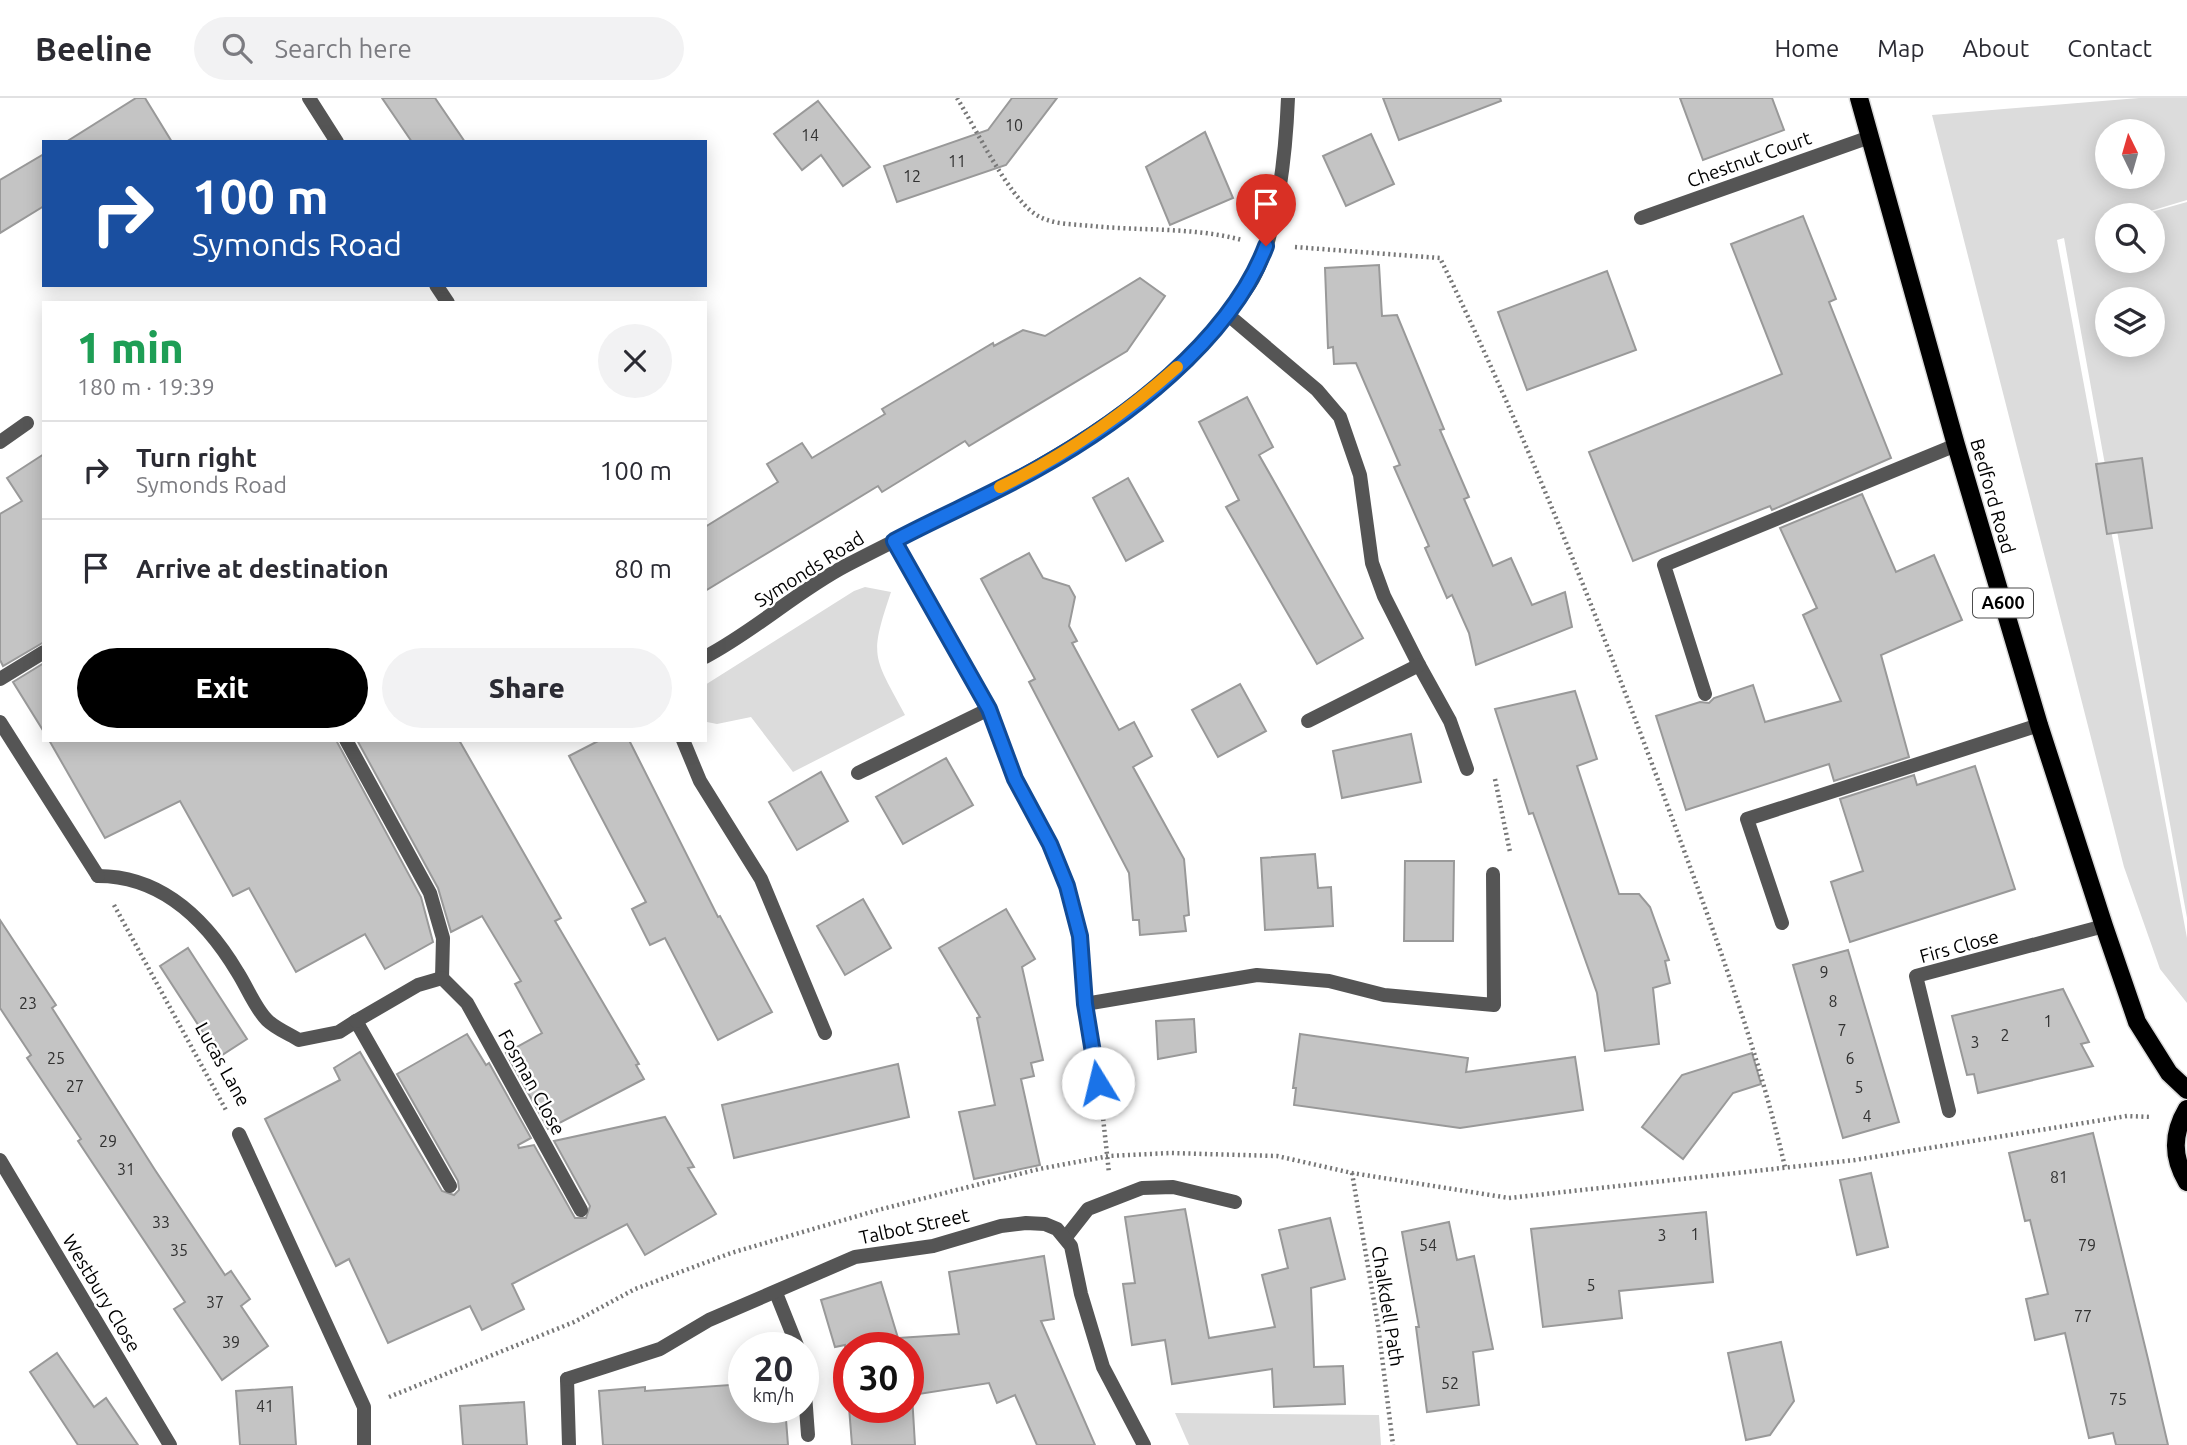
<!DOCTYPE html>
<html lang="en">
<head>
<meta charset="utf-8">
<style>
  :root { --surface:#fff; --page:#f2f2f3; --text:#2b2b33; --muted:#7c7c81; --line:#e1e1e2; --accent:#000 }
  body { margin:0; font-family:Ubuntu,sans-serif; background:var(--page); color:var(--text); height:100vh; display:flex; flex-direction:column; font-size:26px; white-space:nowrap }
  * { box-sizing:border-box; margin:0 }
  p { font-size:23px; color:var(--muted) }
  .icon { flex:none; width:38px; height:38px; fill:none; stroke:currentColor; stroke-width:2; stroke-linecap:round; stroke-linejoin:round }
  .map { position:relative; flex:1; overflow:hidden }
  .panel { position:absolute; left:42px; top:203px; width:665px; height:441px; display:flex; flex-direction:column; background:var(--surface); border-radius:0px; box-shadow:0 4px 18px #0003 }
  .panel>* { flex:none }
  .guide { position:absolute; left:42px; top:42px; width:665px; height:147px; border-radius:0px; box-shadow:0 4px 18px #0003; background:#1a4fa0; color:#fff; overflow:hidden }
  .needle { width:46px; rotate:355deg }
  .controls { position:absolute; left:2095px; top:21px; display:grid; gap:14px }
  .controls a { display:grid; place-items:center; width:70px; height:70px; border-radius:50%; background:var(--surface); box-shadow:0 4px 18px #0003; font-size:35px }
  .speed { position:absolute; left:728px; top:1234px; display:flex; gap:14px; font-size:35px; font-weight:700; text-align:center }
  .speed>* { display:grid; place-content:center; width:91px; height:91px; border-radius:50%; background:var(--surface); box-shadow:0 4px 18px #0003; line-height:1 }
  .speed small { font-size:18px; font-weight:400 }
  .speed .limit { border:10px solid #d22; background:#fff; color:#111 }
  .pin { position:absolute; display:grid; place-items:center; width:60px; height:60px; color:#fff; margin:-72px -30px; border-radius:50% 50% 50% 0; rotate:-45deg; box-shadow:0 0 7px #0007 }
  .pin .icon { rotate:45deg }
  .me { position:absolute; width:77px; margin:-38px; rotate:351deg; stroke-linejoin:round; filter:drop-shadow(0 0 5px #0008) }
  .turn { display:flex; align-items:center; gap:24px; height:147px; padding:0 35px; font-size:32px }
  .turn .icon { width:91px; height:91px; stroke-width:2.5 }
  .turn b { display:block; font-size:49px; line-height:60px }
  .round { display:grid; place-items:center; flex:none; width:74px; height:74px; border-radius:37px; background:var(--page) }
  .overview { display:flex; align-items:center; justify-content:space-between; height:119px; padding:0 35px }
  h1 { font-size:42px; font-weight:800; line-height:52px; color:#1e9e55 }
  .primary-button { display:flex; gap:14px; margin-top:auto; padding:14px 35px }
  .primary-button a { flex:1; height:80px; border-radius:42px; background:var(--accent); color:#fff; font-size:28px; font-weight:800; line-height:80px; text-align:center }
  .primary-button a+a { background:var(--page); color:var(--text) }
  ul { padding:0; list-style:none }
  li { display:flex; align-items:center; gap:21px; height:98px; padding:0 35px; border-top:2px solid var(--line) }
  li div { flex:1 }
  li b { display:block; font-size:26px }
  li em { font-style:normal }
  header { display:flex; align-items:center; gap:42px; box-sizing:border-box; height:98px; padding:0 35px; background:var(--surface); border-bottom:2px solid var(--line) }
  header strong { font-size:33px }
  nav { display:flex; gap:38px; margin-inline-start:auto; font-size:24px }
  .search { width:490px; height:63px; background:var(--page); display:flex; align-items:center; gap:18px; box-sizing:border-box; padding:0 24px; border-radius:38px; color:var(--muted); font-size:26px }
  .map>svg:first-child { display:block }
  .green { fill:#dcdcdc; fill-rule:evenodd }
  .building { fill:#c4c4c4; stroke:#999; stroke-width:2 }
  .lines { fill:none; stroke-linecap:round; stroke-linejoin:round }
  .primary-casing { stroke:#dbdbdb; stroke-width:21 }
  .path { stroke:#777; stroke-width:4.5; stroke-dasharray:2 3.5; stroke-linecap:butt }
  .lane { stroke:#555; stroke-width:14 }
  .street { stroke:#555; stroke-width:14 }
  .primary { stroke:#000; stroke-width:18 }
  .route-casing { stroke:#114b97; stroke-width:18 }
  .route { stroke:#1a73e8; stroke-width:12 }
  .slow { stroke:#f59e0b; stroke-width:12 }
  .labels { text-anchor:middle; stroke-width:5; stroke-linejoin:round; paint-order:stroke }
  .number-label { font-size:16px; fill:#313131 }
  .shield { fill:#fff; stroke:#4c4c4c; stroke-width:2 }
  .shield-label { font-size:18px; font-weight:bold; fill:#000 }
  .street-label { font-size:19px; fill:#000; stroke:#fff }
</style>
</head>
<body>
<header>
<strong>Beeline</strong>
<div class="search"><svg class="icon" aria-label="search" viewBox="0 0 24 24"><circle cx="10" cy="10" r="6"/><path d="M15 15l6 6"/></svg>Search here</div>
<nav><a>Home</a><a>Map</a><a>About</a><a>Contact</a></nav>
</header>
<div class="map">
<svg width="2187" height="1347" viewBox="0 0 2187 1347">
  <rect width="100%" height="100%" fill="#fff"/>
  <g class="green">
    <path d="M2139,0H2187V102L2137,117H2107V163H2152V117H2141L2187,104V820L2064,140L2057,142L2187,840V905L2160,871L2124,769L1932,17ZM2107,33H2152V79H2107ZM2107,201H2152V247H2107Z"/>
    <path d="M865,489L891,494C869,560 873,557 905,617L793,674L751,619L717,626L707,624L705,587L854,493Z"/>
    <polygon points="1175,1315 1379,1317 1381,1347 1189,1347"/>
  </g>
  <g class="building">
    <polygon points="136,0 145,0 172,44 66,44"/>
    <polygon points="382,0 435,0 465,44 412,44"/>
    <polygon points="1012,0 1057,0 1006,67 897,104 884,68 988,32"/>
    <polygon points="1383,0 1500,0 1501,3 1399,42"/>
    <polygon points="1680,0 1772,0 1784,32 1703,62"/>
    <polygon points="818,3 870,69 843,88 821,57 802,72 774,36"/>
    <polygon points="1205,34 1233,100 1170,127 1146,69"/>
    <polygon points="1371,36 1394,86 1346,108 1323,58"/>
    <polygon points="44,56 44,108 0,135 0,82"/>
    <polygon points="1803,118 1836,201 1829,204 1891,360 1772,412 1770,408 1633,463 1589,354 1782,276 1731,146"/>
    <polygon points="1379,167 1382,218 1397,217 1444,331 1440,332 1469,399 1464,401 1493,468 1511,460 1532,507 1565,494 1572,529 1476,567 1469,535 1452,497 1447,500 1425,450 1429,448 1394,369 1400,367 1356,265 1334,266 1333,249 1328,250 1325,170"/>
    <polygon points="1607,173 1636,252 1527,292 1498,214"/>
    <polygon points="1140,180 1165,198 1127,253 969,348 965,343 882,394 878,388 705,493 705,429 778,384 767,366 802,345 812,360 885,316 882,311 993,245 994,248 1023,232 1045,238"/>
    <polygon points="1247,299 1273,349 1259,357 1363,540 1317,566 1226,409 1239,402 1199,324"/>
    <polygon points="44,356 44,544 3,568 0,562 0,416 22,403 7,380"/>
    <polygon points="2142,360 2152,430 2107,436 2096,366"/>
    <polygon points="1128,380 1163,443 1126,463 1093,400"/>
    <polygon points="1862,396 1896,474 1934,457 1962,522 1881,557 1909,659 1834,683 1829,666 1686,712 1656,618 1700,604 1709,605 1714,600 1753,587 1765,624 1841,603 1803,517 1817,510 1780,430"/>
    <polygon points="1029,455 1043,480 1069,488 1075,499 1069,528 1077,543 1072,545 1119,632 1134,624 1152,658 1133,669 1184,761 1189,817 1184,818 1186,833 1140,837 1139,822 1133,822 1129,775 1029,584 1035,581 981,481"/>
    <polygon points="44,565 44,634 13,584"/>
    <polygon points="1240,586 1266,633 1218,659 1192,612"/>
    <polygon points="1575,593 1597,661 1577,668 1619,796 1639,796 1650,809 1669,862 1665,863 1670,885 1653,890 1659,946 1605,953 1597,895 1533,715 1529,716 1495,611"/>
    <polygon points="1411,636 1421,684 1342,700 1333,653"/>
    <polygon points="49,642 336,642 421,799 433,844 385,871 365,836 296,874 249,790 233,798 180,703 105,740"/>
    <polygon points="357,642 459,642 561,820 555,823 639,966 636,967 644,981 548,1031 506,955 542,935 515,886 521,883 482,818 451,834 438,790"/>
    <polygon points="600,642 629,642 718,819 720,818 772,914 718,942 665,840 650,847 632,811 646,804 569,658"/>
    <polygon points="946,660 973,707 903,746 876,699"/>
    <polygon points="1975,668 2015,791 1850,844 1831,784 1863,773 1840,701 1914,677 1917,687"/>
    <polygon points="821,674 848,723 797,752 769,704"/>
    <polygon points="1315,756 1318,790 1331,789 1333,828 1265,832 1261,760"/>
    <polygon points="1405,763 1454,763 1453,843 1404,843"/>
    <polygon points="863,801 891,850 845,877 817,828"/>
    <polygon points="1006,811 1035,861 1022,869 1043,962 1031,965 1034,978 1021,981 1040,1067 974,1081 959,1014 995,1007 977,920 980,919 939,850"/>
    <polygon points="0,822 56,907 52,910 155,1072 225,1177 231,1173 250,1201 241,1208 268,1248 222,1282 174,1211 185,1204 78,1043 81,1041 27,960 31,957 0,910"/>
    <polygon points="188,850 247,941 219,959 160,868"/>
    <polygon points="1848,852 1899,1024 1843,1040 1793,867"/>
    <polygon points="2063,891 2089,944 2081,946 2093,968 1978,995 1974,976 1967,977 1952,918"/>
    <polygon points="1194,921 1196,954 1158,961 1156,923"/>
    <polygon points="467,936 486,967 489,965 531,1040 518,1047 519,1050 534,1047 575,1120 586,1120 590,1108 554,1043 665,1019 694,1069 688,1070 716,1116 645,1157 627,1126 512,1186 524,1211 482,1232 470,1208 388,1245 349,1161 336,1168 265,1021 340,982 334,970 360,954 442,1093 454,1097 459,1092 458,1083 397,976"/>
    <polygon points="1300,936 1468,960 1466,974 1575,959 1583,1012 1460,1030 1294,1007 1296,990 1293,990"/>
    <polygon points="1752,955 1761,986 1733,995 1683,1061 1642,1029 1682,977"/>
    <polygon points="898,966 909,1019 734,1060 722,1007"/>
    <polygon points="2093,1035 2148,1261 2168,1347 2116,1347 2113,1335 2089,1340 2065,1235 2035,1242 2026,1201 2048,1196 2030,1122 2025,1123 2009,1055"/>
    <polygon points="1871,1075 1888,1149 1857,1157 1840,1082"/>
    <polygon points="1185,1111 1209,1240 1275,1229 1262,1177 1288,1170 1279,1132 1330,1120 1345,1181 1311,1190 1314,1269 1343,1268 1345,1306 1274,1309 1272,1271 1172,1286 1165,1242 1132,1247 1123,1186 1135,1185 1125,1119"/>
    <polygon points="1706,1114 1713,1184 1619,1193 1622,1220 1543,1229 1531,1131"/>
    <polygon points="1449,1124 1457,1162 1474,1158 1493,1251 1473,1254 1479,1307 1427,1314 1416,1229 1419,1229 1402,1134"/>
    <polygon points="1044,1158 1054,1221 1041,1223 1095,1347 1037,1347 1015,1297 997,1305 989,1285 912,1297 915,1347 852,1347 849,1309 908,1309 908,1250 849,1250 849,1295 845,1247 835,1249 821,1202 881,1184 898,1240 959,1236 949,1174"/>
    <polygon points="1781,1244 1794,1303 1770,1337 1746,1342 1728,1255"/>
    <polygon points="57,1255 94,1309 106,1300 138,1347 78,1347 30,1274"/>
    <polygon points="744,1286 744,1309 785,1309 788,1347 603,1347 599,1293 645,1289 645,1293"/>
    <polygon points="292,1289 296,1347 240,1347 236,1293"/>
    <polygon points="524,1304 527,1347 463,1347 460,1308"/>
  </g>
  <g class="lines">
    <defs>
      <g id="primary">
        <polyline points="1859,0 1956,347 2039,627 2104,828 2137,924 2169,975 2187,992"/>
        <path d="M2187,1011C2172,1036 2172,1059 2187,1084"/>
      </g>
    </defs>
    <use href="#primary" class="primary-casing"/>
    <g class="path">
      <path d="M957,0C975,29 1008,98 1035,116C1051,127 1073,126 1092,128C1141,133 1194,129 1242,142"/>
      <path d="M1295,149L1440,160C1523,330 1592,505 1658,682C1705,810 1754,936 1785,1069"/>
      <polyline points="1495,681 1510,754"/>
      <polyline points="114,807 227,1014"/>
      <polyline points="1102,1010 1109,1075"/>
      <polyline points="1352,1075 1378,1227 1393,1347"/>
      <polyline points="389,1299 574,1224 635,1191 731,1155 878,1112 1039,1071 1109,1058 1170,1055 1277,1058 1352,1075 1509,1100 1855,1062 2127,1018 2152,1019"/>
    </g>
    <g class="lane">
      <polyline points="0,344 27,325"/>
      <polyline points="0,581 44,554"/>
      <polyline points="1705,596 1664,467 1956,347"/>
      <polyline points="346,642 430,795 443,840 442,880"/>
      <polyline points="858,675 989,611"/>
      <path d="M98,778C163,778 207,823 238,875C247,889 255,910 267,922C275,930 289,936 299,942L339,934L356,923L450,1088"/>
      <polyline points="1782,825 1747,721 2039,627"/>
      <polyline points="356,923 418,887 442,880 467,905 581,1112"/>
      <polyline points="239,1036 364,1309 364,1347"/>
      <polyline points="1066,1139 1088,1111 1142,1090 1173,1089 1235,1104"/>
      <polyline points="776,1195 798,1250"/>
      <polyline points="803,1269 808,1337"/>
      <polyline points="567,1281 569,1347"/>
    </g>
    <g class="street">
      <polyline points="309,0 337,44"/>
      <polyline points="1641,120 1870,39"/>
      <polyline points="436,187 448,205"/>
      <polyline points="1227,216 1317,292 1340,319 1360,377 1372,465 1384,498 1419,567 1450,623 1467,671"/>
      <polyline points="894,443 989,611 1015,681 1050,746 1067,788 1080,838 1085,906 1257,877 1329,883 1384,897 1494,907 1493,776"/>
      <path d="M705,559C755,533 797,493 847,467C974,401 1109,346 1207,239C1223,221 1241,202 1253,181C1278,136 1286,51 1288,0"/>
      <polyline points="1308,623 1419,567"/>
      <polyline points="0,624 98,778"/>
      <polyline points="683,642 700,683 761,781 825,935"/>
      <polyline points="1085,906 1098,985"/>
      <polyline points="1949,1013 1916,878 2104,828"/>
      <polyline points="0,1062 170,1347"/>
      <polyline points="567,1281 660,1251 709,1222 855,1159 933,1148 1001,1128 1026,1125 1045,1126 1057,1131 1071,1148 1081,1196 1103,1269 1144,1347"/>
    </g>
    <use href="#primary" class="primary"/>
  </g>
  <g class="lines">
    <defs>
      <path id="route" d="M1098,985L1085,906L1080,838L1067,788L1050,746L1015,681L989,611L894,443C941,418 991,397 1037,371C1123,323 1230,243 1266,148"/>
    </defs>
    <use href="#route" class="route-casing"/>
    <use href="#route" class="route"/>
    <path class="slow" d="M1000,389C1064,358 1123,317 1177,269"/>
  </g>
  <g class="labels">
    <g class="number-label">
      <text x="1014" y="33">10</text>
      <text x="810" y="43">14</text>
      <text x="957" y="69">11</text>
      <text x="912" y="84">12</text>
      <text x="1824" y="880">9</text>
      <text x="1833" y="909">8</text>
      <text x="28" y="911">23</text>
      <text x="2048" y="929">1</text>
      <text x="1842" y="938">7</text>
      <text x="2005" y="943">2</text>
      <text x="1975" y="950">3</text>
      <text x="56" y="966">25</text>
      <text x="1850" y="966">6</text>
      <text x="75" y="994">27</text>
      <text x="1859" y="995">5</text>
      <text x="1867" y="1024">4</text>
      <text x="108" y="1049">29</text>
      <text x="126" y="1077">31</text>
      <text x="2059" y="1085">81</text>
      <text x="161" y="1130">33</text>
      <text x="1695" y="1142">1</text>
      <text x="1662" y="1143">3</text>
      <text x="1428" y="1153">54</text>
      <text x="2087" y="1153">79</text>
      <text x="179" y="1158">35</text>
      <text x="1591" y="1193">5</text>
      <text x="215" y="1210">37</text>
      <text x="2083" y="1224">77</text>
      <text x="231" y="1250">39</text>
      <text x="1450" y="1291">52</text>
      <text x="2118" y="1307">75</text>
      <text x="265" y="1314">41</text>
    </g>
    <rect class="shield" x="1973" y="490.5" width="60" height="29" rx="5"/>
    <g class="shield-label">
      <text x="2003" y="511">A600</text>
    </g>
    <g class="street-label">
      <text transform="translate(1749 61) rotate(-20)" y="7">Chestnut Court</text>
      <text transform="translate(1993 398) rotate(74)" y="7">Bedford Road</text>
      <text transform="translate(809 471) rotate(-32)" y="7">Symonds Road</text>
      <text transform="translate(1959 848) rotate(-15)" y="7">Firs Close</text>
      <text transform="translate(223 966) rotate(61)" y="7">Lucas Lane</text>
      <text transform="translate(532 984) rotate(61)" y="7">Fosman Close</text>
      <text transform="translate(914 1128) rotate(-12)" y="7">Talbot Street</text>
      <text transform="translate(102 1195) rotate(59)" y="7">Westbury Close</text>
      <text transform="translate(1388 1208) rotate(81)" y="7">Chalkdell Path</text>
    </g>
  </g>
</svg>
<div class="controls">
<a><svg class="needle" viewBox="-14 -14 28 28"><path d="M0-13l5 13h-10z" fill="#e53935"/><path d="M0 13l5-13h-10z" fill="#7c7c81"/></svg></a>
<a><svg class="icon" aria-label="search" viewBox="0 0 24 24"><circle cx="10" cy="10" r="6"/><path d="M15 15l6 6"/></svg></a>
<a><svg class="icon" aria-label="layers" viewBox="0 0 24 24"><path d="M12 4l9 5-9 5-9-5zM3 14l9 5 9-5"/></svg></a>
</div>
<div class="speed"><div>20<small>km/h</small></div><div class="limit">30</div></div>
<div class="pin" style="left:1266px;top:148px;background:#d93025"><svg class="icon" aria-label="arrive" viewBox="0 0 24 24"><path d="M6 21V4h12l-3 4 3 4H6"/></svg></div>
<svg class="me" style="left:1098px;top:985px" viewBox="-20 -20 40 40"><circle r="19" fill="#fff"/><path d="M0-13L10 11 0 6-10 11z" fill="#1a73e8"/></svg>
<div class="guide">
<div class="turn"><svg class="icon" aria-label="right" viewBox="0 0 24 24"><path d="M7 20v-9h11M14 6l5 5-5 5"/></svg><div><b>100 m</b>Symonds Road</div></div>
</div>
<section class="panel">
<div class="overview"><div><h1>1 min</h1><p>180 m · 19:39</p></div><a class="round"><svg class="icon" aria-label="close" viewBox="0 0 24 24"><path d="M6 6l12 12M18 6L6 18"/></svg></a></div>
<ul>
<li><svg class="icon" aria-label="right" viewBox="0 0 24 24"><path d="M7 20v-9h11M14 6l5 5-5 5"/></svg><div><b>Turn right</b><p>Symonds Road</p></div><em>100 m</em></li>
<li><svg class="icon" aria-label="arrive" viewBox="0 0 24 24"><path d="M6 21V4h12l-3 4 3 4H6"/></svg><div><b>Arrive at destination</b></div><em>80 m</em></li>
</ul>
<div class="primary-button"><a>Exit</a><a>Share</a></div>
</section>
</div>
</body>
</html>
